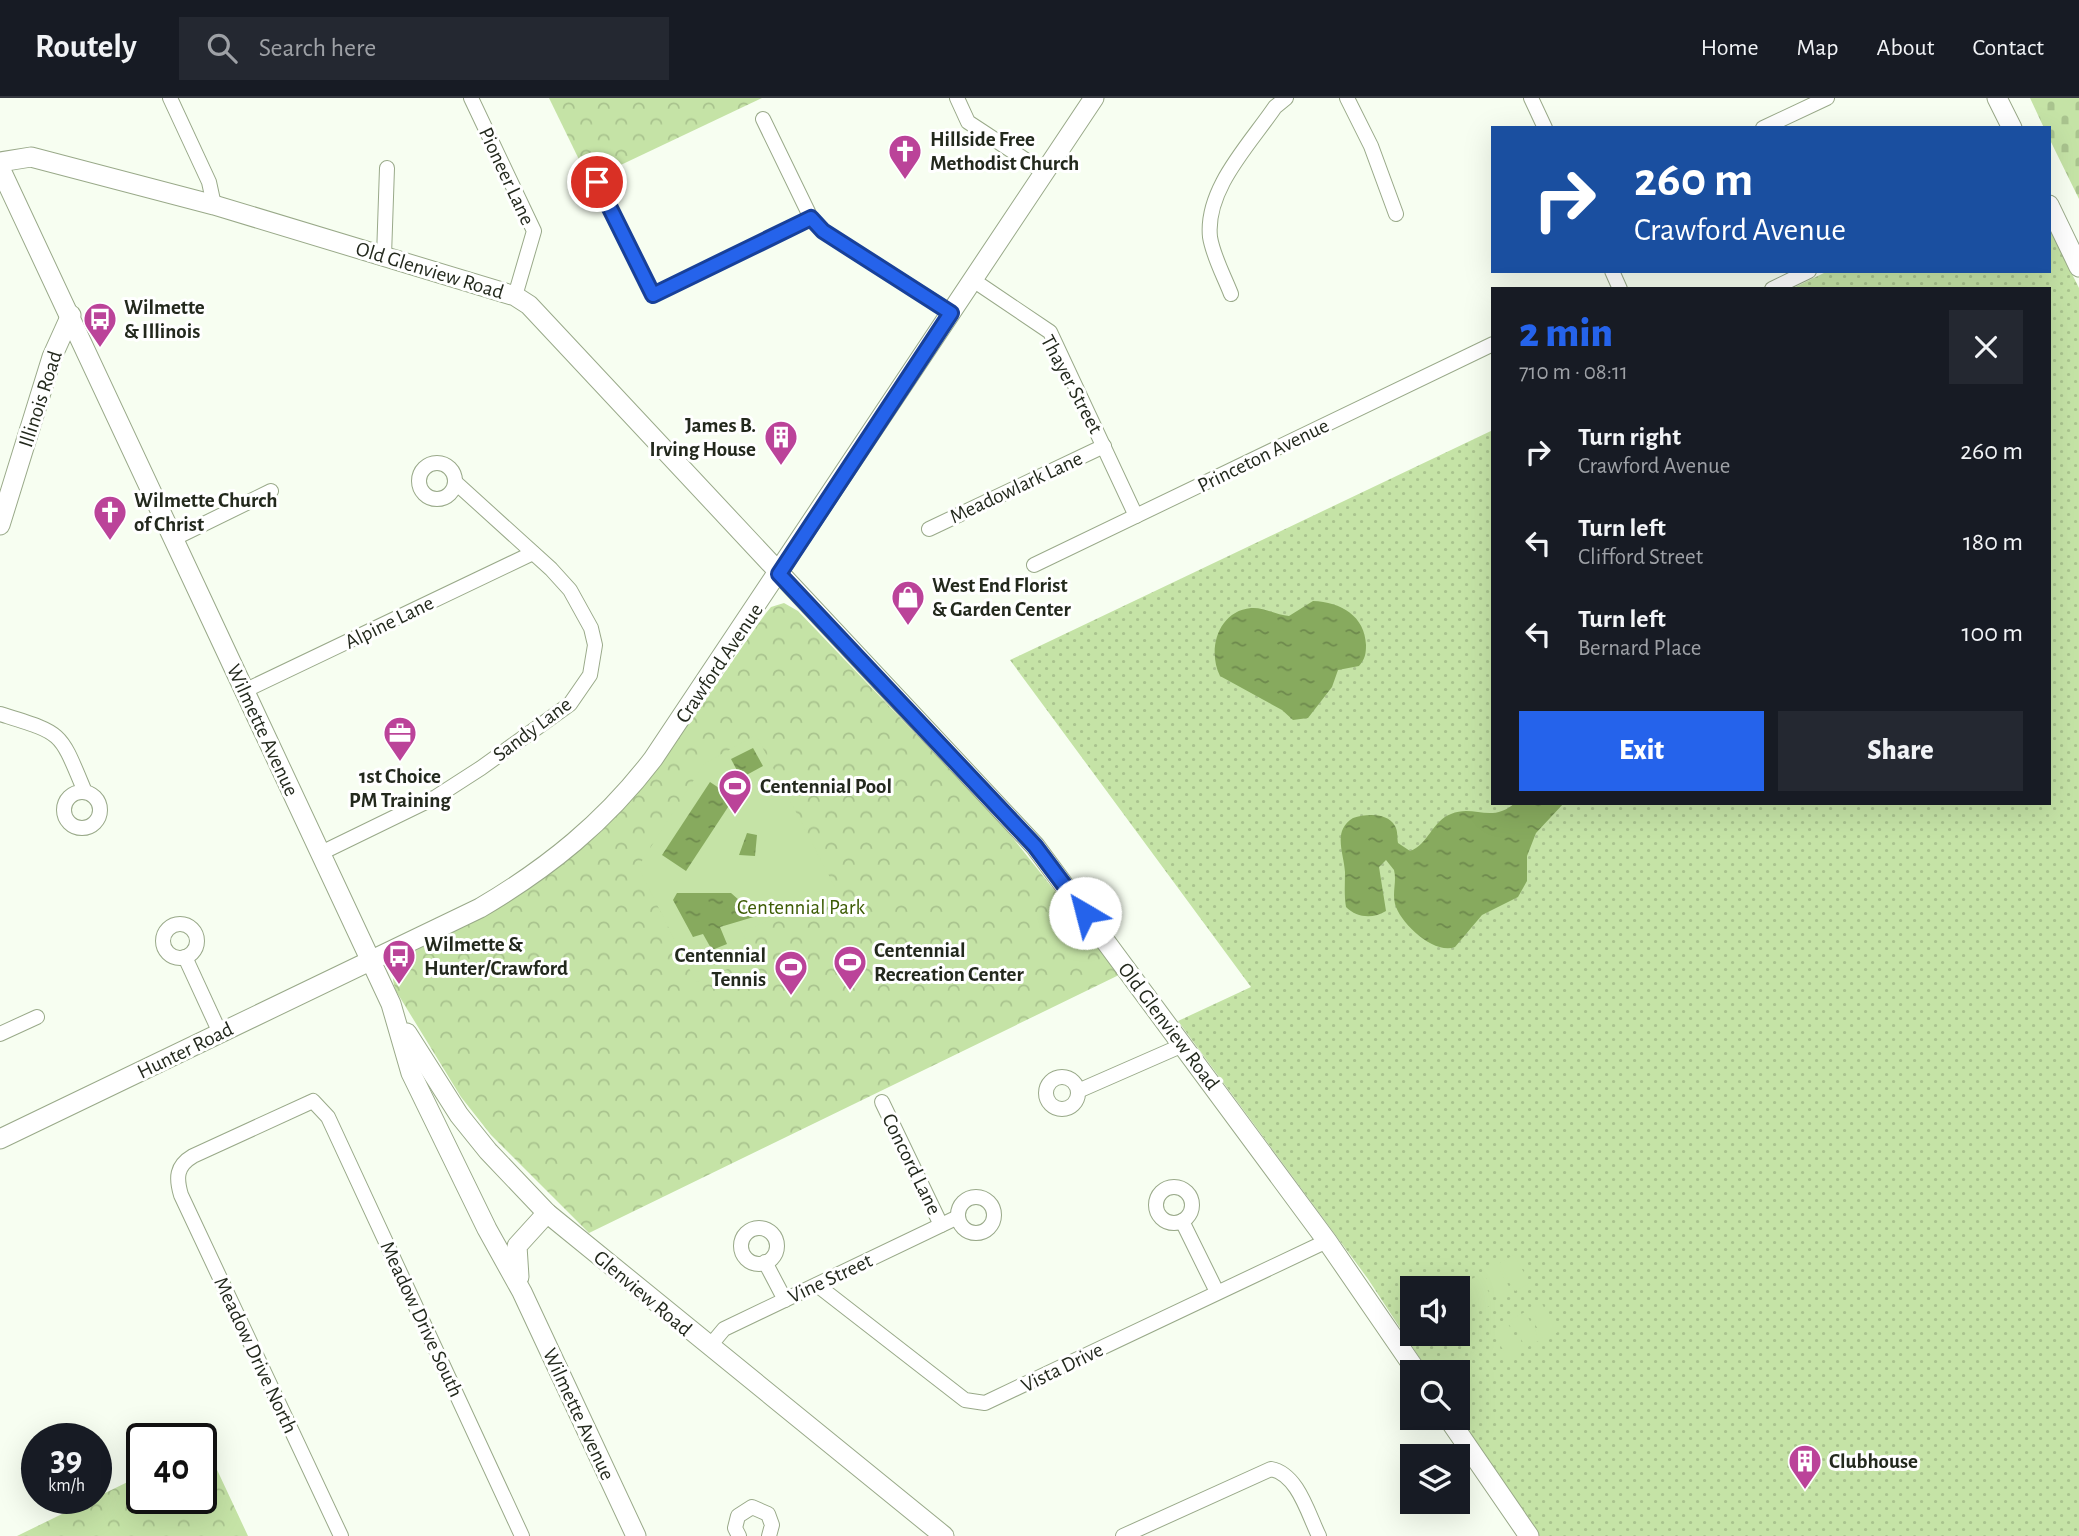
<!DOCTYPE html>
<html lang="en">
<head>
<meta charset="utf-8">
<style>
  :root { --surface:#171b24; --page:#242831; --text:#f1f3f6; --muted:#9ea1a6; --line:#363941; --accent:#2563eb }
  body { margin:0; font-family:"Alegreya Sans",sans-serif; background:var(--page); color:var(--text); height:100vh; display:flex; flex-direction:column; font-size:26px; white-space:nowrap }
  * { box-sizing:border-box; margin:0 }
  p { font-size:23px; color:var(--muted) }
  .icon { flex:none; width:38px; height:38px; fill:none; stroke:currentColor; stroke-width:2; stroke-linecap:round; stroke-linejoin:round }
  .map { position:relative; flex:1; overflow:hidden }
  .sheet { position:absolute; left:1491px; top:189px; width:560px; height:518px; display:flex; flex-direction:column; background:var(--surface); border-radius:0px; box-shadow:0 7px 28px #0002 }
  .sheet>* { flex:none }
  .top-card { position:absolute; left:1491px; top:28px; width:560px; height:147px; border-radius:0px; box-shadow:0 7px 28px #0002; background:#1a4fa0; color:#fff; overflow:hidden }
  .fabs { position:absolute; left:1400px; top:1178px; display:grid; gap:14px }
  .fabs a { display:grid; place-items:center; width:70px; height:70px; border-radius:0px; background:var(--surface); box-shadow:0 7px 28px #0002; font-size:35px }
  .speed { position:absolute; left:21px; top:1325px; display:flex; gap:14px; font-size:35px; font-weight:700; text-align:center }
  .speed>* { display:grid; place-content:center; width:91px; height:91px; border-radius:50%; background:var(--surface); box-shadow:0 7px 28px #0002; line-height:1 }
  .speed small { font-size:18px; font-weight:400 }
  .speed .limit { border:4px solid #111; border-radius:10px; background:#fff; color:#111 }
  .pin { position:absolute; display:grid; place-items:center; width:60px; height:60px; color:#fff; margin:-30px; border:4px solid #fff; border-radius:50%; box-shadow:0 2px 7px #0007 }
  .me { position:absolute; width:77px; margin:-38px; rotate:323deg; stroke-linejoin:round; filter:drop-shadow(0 0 5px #0008) }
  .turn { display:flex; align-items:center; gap:24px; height:147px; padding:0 28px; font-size:32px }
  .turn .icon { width:91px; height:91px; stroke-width:2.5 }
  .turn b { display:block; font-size:49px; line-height:60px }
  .round { display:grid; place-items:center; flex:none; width:74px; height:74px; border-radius:0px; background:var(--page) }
  .headline { display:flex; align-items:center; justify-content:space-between; height:119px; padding:0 28px }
  h1 { font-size:42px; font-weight:800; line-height:52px; color:var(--accent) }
  .primary-button { display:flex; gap:14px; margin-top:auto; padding:14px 28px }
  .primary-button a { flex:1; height:80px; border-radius:0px; background:var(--accent); color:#fff; font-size:28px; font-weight:800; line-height:80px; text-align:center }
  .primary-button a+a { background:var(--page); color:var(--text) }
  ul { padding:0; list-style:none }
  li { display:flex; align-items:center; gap:21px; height:91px; padding:0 28px }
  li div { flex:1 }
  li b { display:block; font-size:26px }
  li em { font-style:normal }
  header { display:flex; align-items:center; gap:42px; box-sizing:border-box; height:98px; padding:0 35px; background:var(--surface); border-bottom:2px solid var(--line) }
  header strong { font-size:33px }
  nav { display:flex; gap:38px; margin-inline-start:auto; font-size:24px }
  .search { width:490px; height:63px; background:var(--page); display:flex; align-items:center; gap:18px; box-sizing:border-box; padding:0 24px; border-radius:0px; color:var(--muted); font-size:26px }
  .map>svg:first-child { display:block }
  .grass { fill:url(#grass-dots); fill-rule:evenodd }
  .forest { fill:url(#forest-crowns) }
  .cemetery { fill:url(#cemetery-stones) }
  .pitch { fill:#c5e3a6 }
  .water { fill:url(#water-ripples) }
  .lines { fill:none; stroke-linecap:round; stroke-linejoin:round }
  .street-casing { stroke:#99a989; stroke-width:16 }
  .secondary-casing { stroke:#99a989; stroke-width:21 }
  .street { stroke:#fff; stroke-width:14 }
  .secondary { stroke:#fff; stroke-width:19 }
  .route-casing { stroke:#184099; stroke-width:18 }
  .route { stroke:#2563eb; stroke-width:12 }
  .labels { text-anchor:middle; stroke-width:6; stroke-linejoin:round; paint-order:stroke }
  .poi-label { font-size:21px; font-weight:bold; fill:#23291d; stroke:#fff; text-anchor:start }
  .street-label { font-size:21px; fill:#23291d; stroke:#fff }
  .park-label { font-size:21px; fill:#3d5c05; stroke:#fff }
</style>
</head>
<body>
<header>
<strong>Routely</strong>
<div class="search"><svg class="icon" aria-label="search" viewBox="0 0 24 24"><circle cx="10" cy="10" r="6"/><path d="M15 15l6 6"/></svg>Search here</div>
<nav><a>Home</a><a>Map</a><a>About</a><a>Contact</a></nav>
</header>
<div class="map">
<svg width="2079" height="1438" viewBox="0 0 2079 1438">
  <defs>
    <pattern id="grass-dots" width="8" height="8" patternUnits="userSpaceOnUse" patternTransform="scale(1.75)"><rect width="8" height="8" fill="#c5e3a6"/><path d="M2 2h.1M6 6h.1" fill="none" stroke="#a9c38e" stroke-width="1.8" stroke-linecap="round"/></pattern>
    <pattern id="forest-crowns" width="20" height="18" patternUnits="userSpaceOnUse" patternTransform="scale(1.75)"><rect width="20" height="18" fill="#c5e3a6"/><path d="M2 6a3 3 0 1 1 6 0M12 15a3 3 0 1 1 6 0" fill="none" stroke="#a9c38e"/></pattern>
    <pattern id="cemetery-stones" width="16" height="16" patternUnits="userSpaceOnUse" patternTransform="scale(1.75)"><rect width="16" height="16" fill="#c5e3a6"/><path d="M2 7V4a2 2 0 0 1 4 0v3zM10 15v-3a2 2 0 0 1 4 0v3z" fill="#a9c38e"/></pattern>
    <pattern id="water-ripples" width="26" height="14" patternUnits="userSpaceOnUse" patternTransform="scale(1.75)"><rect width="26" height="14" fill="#87aa5e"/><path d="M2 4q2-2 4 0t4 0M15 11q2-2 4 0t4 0" fill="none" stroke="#6e8a4d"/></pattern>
  </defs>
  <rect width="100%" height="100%" fill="#f7fef1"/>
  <path class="grass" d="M2049,130L2079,190V1438H1537L1458,1318V1274H1429L1368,1181L1178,923L1251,889L1010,562L1493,332V705H2049V191H1791L1828,173H2049ZM1412,1190H1458V1236H1412Z"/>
  <g class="forest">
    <polygon points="549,0 762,0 589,82"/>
    <path d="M784,505L798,513L1000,724L1121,876L589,1135L491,1037L461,999L396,893C390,877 392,868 405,858C456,831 513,807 557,770C643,700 703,604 766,515L771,509Z"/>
    <polygon points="205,1346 248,1438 17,1438 142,1377 142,1400 201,1400 201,1348"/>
  </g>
  <polygon class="cemetery" points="2030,0 2079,0 2079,101 2049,40 2049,30 2044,30"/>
  <g class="pitch">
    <polygon points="756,637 837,793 742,834 754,860 696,884 638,769 704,666"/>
    <polygon points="1514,1157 1530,1185 1515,1193 1499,1165"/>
    <polygon points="1496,1165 1512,1194 1498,1202 1482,1173"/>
    <polygon points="1479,1177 1495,1205 1480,1213 1465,1185"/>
    <polygon points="1542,1206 1558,1234 1544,1242 1528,1214"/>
    <polygon points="1525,1214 1540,1242 1526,1250 1510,1222"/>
    <polygon points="1507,1224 1523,1252 1508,1261 1492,1232"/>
  </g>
  <g class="water">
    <path d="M1313,503C1341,504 1365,518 1366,547C1366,556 1365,561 1359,568L1338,572L1332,589L1308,620L1293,622L1282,612L1220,578C1207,552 1218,513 1251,510C1264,509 1276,517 1289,518Z"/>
    <polygon points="753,650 763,668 741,680 731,661"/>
    <polygon points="710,684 734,700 686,773 662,757"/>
    <path d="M1515,705H1564L1536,735L1527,758V783L1518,799L1482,817L1455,849C1434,857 1400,825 1395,806C1392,794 1397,783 1394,772L1386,762L1379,769L1386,813C1373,821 1357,820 1346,809C1344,797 1345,786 1345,774C1344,755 1332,733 1353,720C1366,716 1387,714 1395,728C1398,733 1397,740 1398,745L1410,753C1428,747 1432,723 1451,716C1474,706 1491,726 1515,705Z"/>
    <polygon points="747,735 757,737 755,758 739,757"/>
    <polygon points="677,795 731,795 757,818 720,829 727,846 712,852 703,836 693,839 673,802"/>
  </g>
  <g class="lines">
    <defs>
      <g id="street">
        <polyline points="170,0 209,84 214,107"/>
        <polyline points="471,0 534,133 515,198"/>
        <polyline points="957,0 968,24 1044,74"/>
        <polyline points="1347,0 1371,48 1396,116"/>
        <polyline points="1531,0 1545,30"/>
        <polyline points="763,21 811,120 823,133 952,215"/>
        <polyline points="1763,30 1827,0"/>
        <polyline points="597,84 653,197 811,120"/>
        <polyline points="384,158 387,70"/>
        <polyline points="1612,173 1620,191"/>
        <polyline points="973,182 1050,234 1136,418"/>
        <polyline points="1772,191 1809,173"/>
        <path d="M1231,196C1224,178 1213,158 1210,139C1205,91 1250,46 1275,9L1286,0"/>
        <circle cx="437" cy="383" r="18"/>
        <polyline points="929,431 1104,348"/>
        <polyline points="173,441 271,393"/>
        <polyline points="1034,467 1493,246"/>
        <polyline points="244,593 533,455"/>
        <path d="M0,616C64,636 59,632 85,694"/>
        <circle cx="82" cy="712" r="18"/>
        <polyline points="321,755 436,699 481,670 570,606 590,577 595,547 591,530 570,492 551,471 455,384"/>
        <circle cx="180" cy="843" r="17"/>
        <polyline points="185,859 220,935"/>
        <polyline points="0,936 37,919"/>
        <circle cx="1062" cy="995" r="16"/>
        <polyline points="1078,993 1183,947"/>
        <polyline points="882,1004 941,1127"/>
        <circle cx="1174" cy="1107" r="18"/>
        <circle cx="976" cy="1117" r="18"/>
        <polyline points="1182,1123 1217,1194"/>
        <circle cx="759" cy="1148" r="18"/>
        <polyline points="765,1164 785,1202"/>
        <polyline points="817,1187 965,1302 985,1305 1327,1143"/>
        <polyline points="709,1249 724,1231 958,1119"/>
        <path d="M341,1438L181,1097C176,1080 176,1068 193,1058L313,1003L328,1019L522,1438"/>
        <polyline points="739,1438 735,1430 738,1418 752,1409 768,1416 772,1427 769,1438"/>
        <path d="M1123,1438L1271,1371C1298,1376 1308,1416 1319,1438"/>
      </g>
      <g id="secondary">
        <polyline points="1997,0 2012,30"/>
        <polyline points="0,64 31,59 214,107 515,198 529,207 1035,748 1327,1143 1417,1274"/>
        <polyline points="0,70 391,906 411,975 487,1131 522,1194 636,1438"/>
        <polyline points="2049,107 2079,169"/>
        <polyline points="0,427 52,259 71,217"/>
        <polyline points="407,935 459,1017 488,1053 547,1115 944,1438"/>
        <path d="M0,1041L480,810C548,770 605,724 653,661L1094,0"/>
        <polyline points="519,1179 517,1148 547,1115"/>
        <polyline points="1448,1320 1529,1438"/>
      </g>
    </defs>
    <use href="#street" class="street-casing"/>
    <use href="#secondary" class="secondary-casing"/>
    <use href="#street" class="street"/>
    <use href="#secondary" class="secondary"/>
  </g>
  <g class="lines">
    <defs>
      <polyline id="route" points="597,84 653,197 811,120 823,133 951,215 779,476 1035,748 1085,815"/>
    </defs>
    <use href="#route" class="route-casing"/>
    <use href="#route" class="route"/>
  </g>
  <defs>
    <symbol id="church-pin" viewBox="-11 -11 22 30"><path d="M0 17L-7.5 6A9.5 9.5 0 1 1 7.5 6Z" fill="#bb4399" stroke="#fff"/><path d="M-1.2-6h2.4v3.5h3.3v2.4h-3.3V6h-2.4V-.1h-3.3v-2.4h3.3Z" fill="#fff"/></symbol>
    <symbol id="bus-pin" viewBox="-11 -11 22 30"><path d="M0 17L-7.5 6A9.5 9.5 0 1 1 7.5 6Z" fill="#bb4399" stroke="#fff"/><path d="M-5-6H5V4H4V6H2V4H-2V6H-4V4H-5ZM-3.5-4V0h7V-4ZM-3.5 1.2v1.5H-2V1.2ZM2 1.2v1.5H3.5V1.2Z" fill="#fff"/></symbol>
    <symbol id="building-pin" viewBox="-11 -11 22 30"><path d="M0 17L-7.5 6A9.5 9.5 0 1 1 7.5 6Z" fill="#bb4399" stroke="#fff"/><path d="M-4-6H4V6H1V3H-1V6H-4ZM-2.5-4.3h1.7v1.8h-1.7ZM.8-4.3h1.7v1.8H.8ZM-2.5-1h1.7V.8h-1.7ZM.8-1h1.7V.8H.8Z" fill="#fff"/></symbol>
    <symbol id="shop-pin" viewBox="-11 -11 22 30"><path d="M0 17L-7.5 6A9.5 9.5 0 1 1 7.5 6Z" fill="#bb4399" stroke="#fff"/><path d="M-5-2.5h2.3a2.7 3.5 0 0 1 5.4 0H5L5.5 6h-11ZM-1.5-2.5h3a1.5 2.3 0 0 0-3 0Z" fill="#fff"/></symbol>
    <symbol id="office-pin" viewBox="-11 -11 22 30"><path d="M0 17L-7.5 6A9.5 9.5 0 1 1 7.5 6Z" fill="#bb4399" stroke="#fff"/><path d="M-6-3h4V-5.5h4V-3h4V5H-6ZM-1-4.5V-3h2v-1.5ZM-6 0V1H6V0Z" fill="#fff"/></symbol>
    <symbol id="stadium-pin" viewBox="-11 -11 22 30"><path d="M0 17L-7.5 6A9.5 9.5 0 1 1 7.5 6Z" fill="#bb4399" stroke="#fff"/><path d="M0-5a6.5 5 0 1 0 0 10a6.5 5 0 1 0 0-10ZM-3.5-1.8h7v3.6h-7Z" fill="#fff"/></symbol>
  </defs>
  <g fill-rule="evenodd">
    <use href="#church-pin" x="886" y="34" width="38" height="52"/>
    <use href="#bus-pin" x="81" y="202" width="38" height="52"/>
    <use href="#building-pin" x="762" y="320" width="38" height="52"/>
    <use href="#church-pin" x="91" y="395" width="38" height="52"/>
    <use href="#shop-pin" x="889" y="480" width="38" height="52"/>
    <use href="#office-pin" x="381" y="616" width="38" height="52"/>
    <use href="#stadium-pin" x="716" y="669" width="38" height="52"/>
    <use href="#bus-pin" x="380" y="839" width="38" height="52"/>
    <use href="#stadium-pin" x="831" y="845" width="38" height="52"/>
    <use href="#stadium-pin" x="772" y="850" width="38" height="52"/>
    <use href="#building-pin" x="1786" y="1344" width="38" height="52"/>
  </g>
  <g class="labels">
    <g class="poi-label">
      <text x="930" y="48">Hillside Free<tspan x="930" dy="24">Methodist Church</tspan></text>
      <text x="124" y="216">Wilmette<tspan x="124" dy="24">&amp; Illinois</tspan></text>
      <text x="756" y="334" text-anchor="end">James B.<tspan x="756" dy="24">Irving House</tspan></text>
      <text x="134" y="409">Wilmette Church<tspan x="134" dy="24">of Christ</tspan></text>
      <text x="932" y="494">West End Florist<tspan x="932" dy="24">&amp; Garden Center</tspan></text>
      <text x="400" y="685" text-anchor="middle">1st Choice<tspan x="400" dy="24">PM Training</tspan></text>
      <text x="760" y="695">Centennial Pool</text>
      <text x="424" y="853">Wilmette &amp;<tspan x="424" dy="24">Hunter/Crawford</tspan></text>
      <text x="874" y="859">Centennial<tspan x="874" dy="24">Recreation Center</tspan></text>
      <text x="766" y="864" text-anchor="end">Centennial<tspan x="766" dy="24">Tennis</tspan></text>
      <text x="1829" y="1370">Clubhouse</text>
    </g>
    <g class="street-label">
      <text transform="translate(507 78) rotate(65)" y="7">Pioneer Lane</text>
      <text transform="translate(430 172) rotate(17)" y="7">Old Glenview Road</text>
      <text transform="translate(1072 286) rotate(62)" y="7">Thayer Street</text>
      <text transform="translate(40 301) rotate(-72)" y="7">Illinois Road</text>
      <text transform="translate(1263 357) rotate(-26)" y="7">Princeton Avenue</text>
      <text transform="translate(1016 389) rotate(-25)" y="7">Meadowlark Lane</text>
      <text transform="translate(389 524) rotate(-26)" y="7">Alpine Lane</text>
      <text transform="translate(719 565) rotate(-56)" y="7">Crawford Avenue</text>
      <text transform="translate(532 631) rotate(-37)" y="7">Sandy Lane</text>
      <text transform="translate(263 632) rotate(65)" y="7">Wilmette Avenue</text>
      <text transform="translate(1169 928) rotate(53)" y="7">Old Glenview Road</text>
      <text transform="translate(185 952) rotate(-26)" y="7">Hunter Road</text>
      <text transform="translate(912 1066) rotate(64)" y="7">Concord Lane</text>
      <text transform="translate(830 1180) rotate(-25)" y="7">Vine Street</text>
      <text transform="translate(643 1195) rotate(40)" y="7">Glenview Road</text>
      <text transform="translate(422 1221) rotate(65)" y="7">Meadow Drive South</text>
      <text transform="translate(256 1257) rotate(65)" y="7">Meadow Drive North</text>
      <text transform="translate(1062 1269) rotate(-26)" y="7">Vista Drive</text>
      <text transform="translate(579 1316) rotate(65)" y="7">Wilmette Avenue</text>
    </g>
    <g class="park-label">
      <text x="801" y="816">Centennial Park</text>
    </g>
  </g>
</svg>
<div class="fabs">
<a><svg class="icon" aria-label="sound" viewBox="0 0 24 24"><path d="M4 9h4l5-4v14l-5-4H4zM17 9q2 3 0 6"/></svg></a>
<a><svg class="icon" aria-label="search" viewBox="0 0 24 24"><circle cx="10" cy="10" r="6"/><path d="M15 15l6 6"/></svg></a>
<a><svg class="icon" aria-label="layers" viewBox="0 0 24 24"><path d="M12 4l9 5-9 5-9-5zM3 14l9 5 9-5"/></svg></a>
</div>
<div class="speed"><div>39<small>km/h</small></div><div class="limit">40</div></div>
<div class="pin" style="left:597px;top:84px;background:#d93025"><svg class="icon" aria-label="arrive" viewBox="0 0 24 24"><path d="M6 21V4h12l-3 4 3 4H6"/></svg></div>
<svg class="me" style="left:1085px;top:815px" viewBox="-20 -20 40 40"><circle r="19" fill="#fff"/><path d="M0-13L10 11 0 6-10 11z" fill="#2563eb"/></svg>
<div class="top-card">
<div class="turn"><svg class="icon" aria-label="right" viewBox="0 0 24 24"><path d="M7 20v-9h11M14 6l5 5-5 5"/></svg><div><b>260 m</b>Crawford Avenue</div></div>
</div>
<section class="sheet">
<div class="headline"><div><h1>2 min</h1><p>710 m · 08:11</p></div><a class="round"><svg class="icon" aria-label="close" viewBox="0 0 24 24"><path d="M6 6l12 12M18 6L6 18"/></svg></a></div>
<ul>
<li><svg class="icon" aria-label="right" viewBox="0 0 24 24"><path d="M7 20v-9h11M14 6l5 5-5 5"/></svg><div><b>Turn right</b><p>Crawford Avenue</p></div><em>260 m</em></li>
<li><svg class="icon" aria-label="left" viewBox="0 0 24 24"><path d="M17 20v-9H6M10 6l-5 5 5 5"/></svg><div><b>Turn left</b><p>Clifford Street</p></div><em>180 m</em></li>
<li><svg class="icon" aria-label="left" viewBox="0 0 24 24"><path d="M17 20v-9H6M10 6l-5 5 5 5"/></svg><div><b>Turn left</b><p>Bernard Place</p></div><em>100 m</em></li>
</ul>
<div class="primary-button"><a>Exit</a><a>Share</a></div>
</section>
</div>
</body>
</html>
